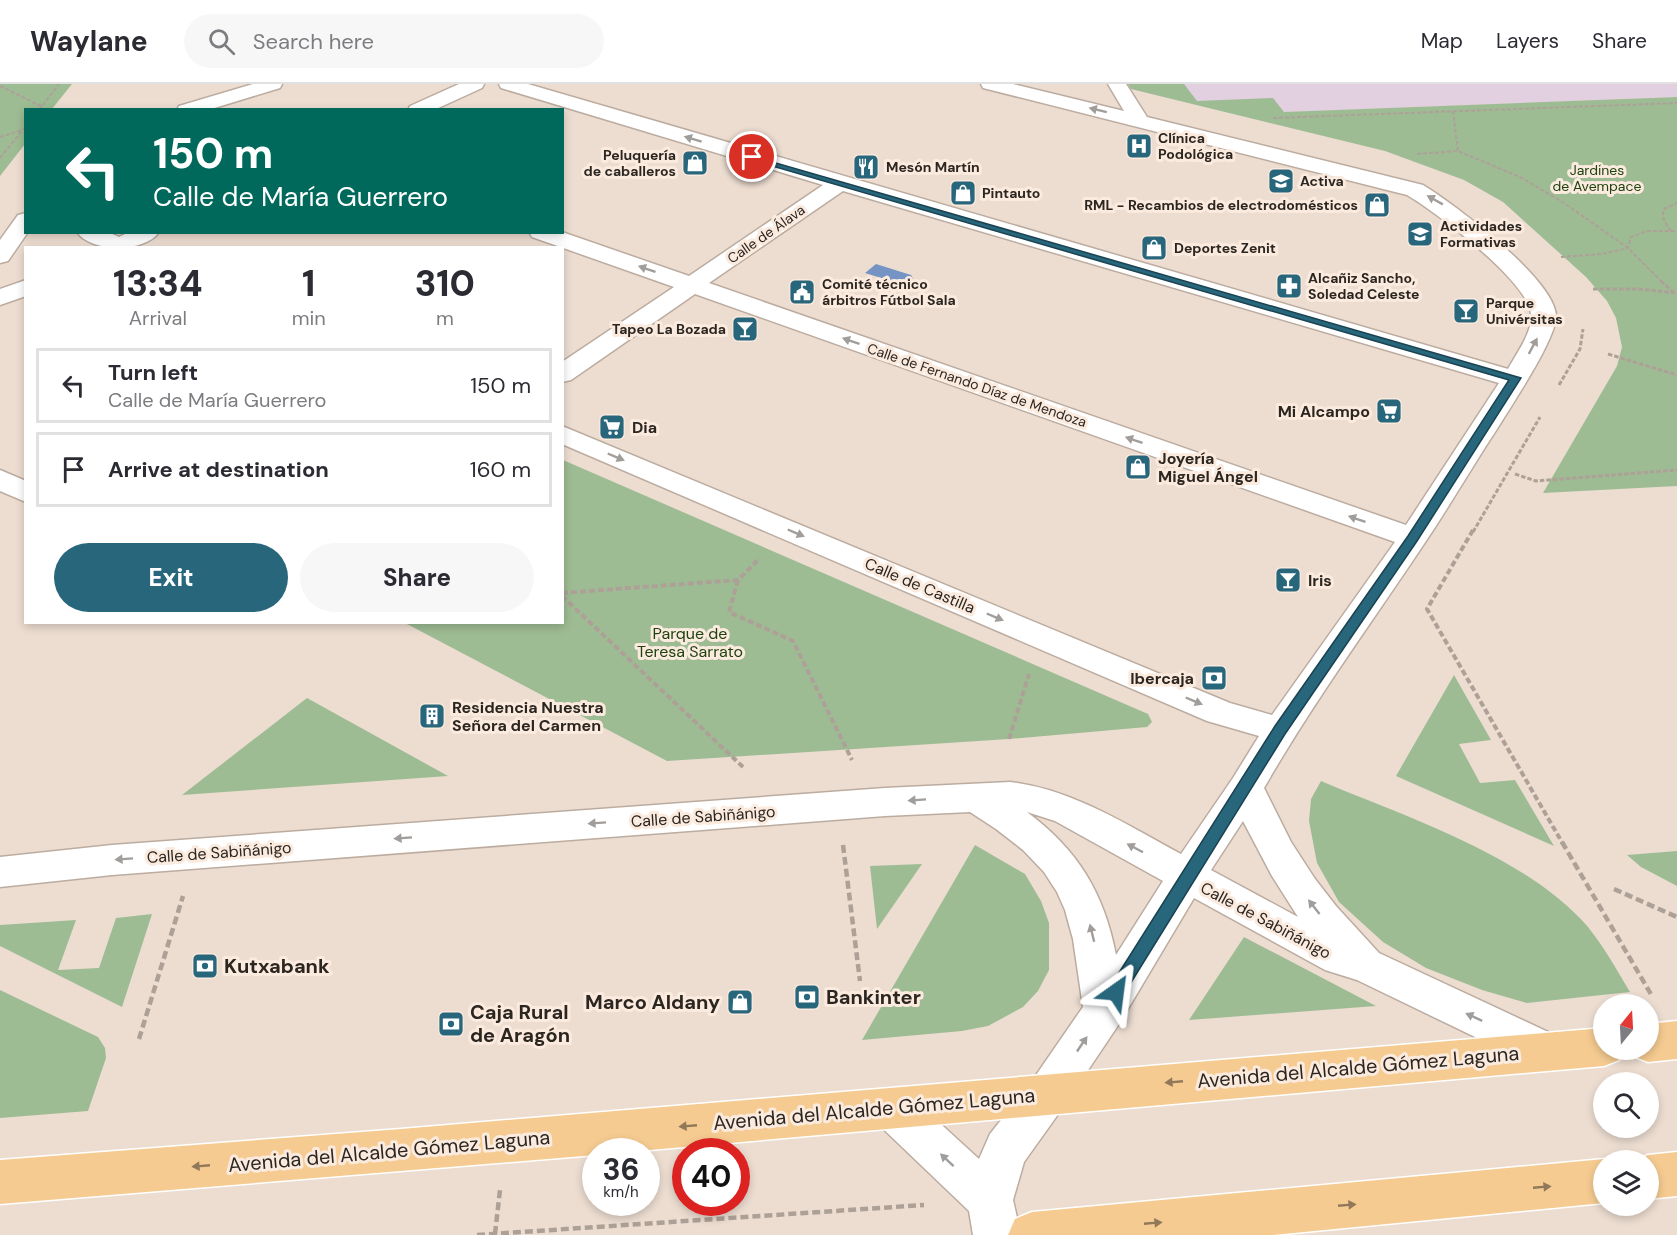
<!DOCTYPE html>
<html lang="en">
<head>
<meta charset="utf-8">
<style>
  :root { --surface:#fff; --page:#f7f7f7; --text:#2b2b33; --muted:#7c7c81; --line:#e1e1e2; --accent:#28667c }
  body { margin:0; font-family:"DM Sans",sans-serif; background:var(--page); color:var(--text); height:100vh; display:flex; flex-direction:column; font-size:22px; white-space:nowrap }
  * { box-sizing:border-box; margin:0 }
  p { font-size:20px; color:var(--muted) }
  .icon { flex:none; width:33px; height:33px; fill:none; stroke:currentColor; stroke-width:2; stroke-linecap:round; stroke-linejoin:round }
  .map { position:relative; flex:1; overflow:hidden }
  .side { position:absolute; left:24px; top:162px; width:540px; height:378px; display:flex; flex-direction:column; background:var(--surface); border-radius:0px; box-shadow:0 3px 9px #0003 }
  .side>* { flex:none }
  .guide { position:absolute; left:24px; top:24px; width:540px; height:126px; border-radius:0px; box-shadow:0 3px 9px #0003; background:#00695c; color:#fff; overflow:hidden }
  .needle { width:39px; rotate:18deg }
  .fabs { position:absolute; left:1593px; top:910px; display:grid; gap:12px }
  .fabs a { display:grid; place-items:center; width:66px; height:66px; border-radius:50%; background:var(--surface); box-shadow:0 3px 9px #0003; font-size:30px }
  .speed { position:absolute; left:582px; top:1054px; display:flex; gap:12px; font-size:30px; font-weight:700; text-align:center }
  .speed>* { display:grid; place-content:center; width:78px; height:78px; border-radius:50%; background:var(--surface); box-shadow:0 3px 9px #0003; line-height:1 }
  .speed small { font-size:15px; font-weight:400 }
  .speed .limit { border:9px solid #d22; background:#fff; color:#111 }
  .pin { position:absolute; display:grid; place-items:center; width:51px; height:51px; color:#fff; margin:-26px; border:3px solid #fff; border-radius:50%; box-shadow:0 2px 6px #0007 }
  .me { position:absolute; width:66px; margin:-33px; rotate:31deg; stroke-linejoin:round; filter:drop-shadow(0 0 4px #0008) }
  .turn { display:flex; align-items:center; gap:21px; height:126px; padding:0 30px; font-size:27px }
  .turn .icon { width:78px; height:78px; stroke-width:2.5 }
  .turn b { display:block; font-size:42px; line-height:51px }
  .eta { display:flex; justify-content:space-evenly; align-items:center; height:102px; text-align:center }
  .eta b { font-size:36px; font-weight:800; line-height:42px }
  .primary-button { display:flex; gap:12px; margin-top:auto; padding:12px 30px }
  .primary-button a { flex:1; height:69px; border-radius:36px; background:var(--accent); color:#fff; font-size:24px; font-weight:800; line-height:69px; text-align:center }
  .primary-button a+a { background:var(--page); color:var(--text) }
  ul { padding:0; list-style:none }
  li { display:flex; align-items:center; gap:18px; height:75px; margin:0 12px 9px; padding:0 18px; border:3px solid var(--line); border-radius:0px }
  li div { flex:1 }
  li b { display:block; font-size:22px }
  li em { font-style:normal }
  header { display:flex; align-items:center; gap:36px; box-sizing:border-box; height:84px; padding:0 30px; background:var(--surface); border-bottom:2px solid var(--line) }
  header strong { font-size:28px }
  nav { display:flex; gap:33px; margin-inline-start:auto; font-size:21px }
  .search { width:420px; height:54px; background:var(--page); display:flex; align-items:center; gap:15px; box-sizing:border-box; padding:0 21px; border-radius:33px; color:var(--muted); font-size:22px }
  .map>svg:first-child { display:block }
  .education { fill:#e2d0e0 }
  .green { fill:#9ebc94 }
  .water { fill:#7594c3 }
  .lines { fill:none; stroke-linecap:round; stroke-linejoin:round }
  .minor-casing { stroke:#bcaca0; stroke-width:3 }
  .major-casing { stroke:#fff; stroke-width:3 }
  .path-far3 { stroke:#ada097; stroke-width:2; stroke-dasharray:4 2; stroke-linecap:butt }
  .path-far2 { stroke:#ada097; stroke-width:3; stroke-dasharray:4.5 2; stroke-linecap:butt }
  .path-far1 { stroke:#ada097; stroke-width:4; stroke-dasharray:6 3; stroke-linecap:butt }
  .path { stroke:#ada097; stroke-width:4.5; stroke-dasharray:8 4; stroke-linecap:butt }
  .minor { fill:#fff; fill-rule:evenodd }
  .major { fill:#f5cb91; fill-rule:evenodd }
  .oneway { fill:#a09d9b }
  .oneway2 { fill:#907859 }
  .route { fill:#28667c; stroke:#1a4251; stroke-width:1.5 }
  .labels { text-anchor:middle; stroke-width:6; stroke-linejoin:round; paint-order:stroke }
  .far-poi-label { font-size:14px; font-weight:bold; fill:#2c2621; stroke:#fbeade; text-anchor:start }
  .far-park-label { font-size:14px; fill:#1e420f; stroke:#fbeade }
  .far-street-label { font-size:14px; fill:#2c2621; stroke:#fbeade }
  .poi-label { font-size:16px; font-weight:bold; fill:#2c2621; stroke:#fbeade; text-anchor:start }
  .street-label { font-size:16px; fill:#2c2621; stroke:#fbeade }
  .park-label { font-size:16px; fill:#1e420f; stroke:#fbeade }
  .near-poi-label { font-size:20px; font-weight:bold; fill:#2c2621; stroke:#fbeade; text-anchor:start }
  .near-street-label { font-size:20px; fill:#2c2621; stroke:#fbeade }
</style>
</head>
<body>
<header>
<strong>Waylane</strong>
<div class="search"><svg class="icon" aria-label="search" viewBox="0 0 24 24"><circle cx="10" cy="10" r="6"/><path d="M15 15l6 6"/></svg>Search here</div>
<nav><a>Map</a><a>Layers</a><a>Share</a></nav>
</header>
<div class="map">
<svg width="1677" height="1151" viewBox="0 0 1677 1151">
  <rect width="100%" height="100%" fill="#edddd1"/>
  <polygon class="education" points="1128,0 1677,0 1677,13 1235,30 1131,5"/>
  <g class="green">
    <polygon points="0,0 72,0 52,25 26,26 25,60 0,92"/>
    <polygon points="1128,0 1184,0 1197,17 1273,14 1284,28 1677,13 1677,402 1543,409 1617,282 1622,263 1616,234 1607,217 1586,193 1503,118 1464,96 1385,67 1131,5"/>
    <polygon points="563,376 1148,630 1152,638 1147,643 1009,655 667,677 405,539 562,538"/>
    <polygon points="1454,591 1491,656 1459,660 1480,699 1515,696 1554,762 1396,692"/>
    <polygon points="307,614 439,687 448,692 182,711"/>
    <path d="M1321,697C1406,733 1527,772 1588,843C1604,863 1617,886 1630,908L1527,919L1482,906L1426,884L1383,858L1339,818L1317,779L1309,737L1311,715Z"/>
    <polygon points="975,761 1025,790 1041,817 1049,839 1049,886 1038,907 1023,923 988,942 962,947 862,956"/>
    <polygon points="1677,767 1677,802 1641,783 1627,771"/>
    <polygon points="922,780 877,845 870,782"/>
    <polygon points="152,830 122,923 0,862 0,841 76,836 58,886 99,884 116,834"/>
    <polygon points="1244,853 1376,922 1189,936"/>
    <polygon points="0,906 98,953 105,964 106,974 88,1027 0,1034"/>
  </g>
  <polygon class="water" points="876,180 911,191 914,196 901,200 865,189"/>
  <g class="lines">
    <defs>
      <g id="minor">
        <polygon points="253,0 282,0 280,4 208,26 177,26 179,22"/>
        <polygon points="459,0 484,0 482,4 434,26 408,26 410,22"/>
        <path d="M499,0H528L1508,285C1516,270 1533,248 1531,230C1528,197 1436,128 1407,111L983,4L981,0H1013L1124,27L1108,0H1126L1147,33L1423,101C1453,119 1557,197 1556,233C1555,257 1511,322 1497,345C1472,383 1449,423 1424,460C1370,541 1312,620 1264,704L1291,758L1315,795L1336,822L1379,869L1561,954L1567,967L1561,980L1546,986L1531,980L1357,896L1325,886L1194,814L1119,940L1064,1022L1024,1078L1013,1116L1021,1151H973L969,1127L877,1039L871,1025L877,1011L893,1005L909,1011L979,1075L990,1050L1034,994L1083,923L1073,855L1065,826L1057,808L1044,788L1023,766L996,745L970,728L885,732L112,791L0,803V773L112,761L885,704L1010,698C1072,705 1127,741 1181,770L1233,694L1259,652L1207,637L562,360V342L1230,619L1272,631L1395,458L695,210L571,296L562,298V278L674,203L532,153L529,148H562L689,192L823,101L501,4ZM843,107L1499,299L1406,441L709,199ZM1027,728L1055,737L1163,797L1116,871C1104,809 1078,766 1027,728ZM1243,737L1272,792L1298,833L1211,786Z"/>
        <polygon points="26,129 26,148 28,148 8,177 0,179 0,156 18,131"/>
        <path d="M77,148H108L119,153L129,148H159C145,169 91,169 77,148Z"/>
        <polygon points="26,196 26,212 0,221 0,205"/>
        <polygon points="0,386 26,397 26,418 0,407"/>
      </g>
      <g id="major">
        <polygon points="1677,937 1677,975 1648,978 1633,972 1630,966 1648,966 1648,940"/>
        <polygon points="1604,944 1604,966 1624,966 1619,976 1604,982 627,1068 596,1068 596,1071 0,1120 0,1076 401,1045"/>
        <polygon points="1677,1068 1677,1112 1648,1115 1648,1077 1633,1077 1648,1071"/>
        <polygon points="1604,1075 1609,1077 1604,1077 1604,1119 1273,1151 1008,1151 1015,1135 1032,1128"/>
      </g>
    </defs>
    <use href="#minor" class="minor-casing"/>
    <use href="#major" class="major-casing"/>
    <g class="path-far3">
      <polyline points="0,2 41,22"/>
      <polyline points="39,26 59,0"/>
      <polyline points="1453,27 1458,67"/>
      <polyline points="1273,34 1677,19"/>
      <polyline points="0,53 22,46"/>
      <polyline points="1417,70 1458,67 1520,93 1564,119 1628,164 1663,199"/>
      <polyline points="0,74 26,42"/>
      <path d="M1671,147C1666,140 1661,134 1664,125L1677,119"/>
      <polyline points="1561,173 1602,170 1628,164 1631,153 1647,147 1677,147"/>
    </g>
    <g class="path-far2">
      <polyline points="1661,197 1674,209"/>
      <polyline points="1593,205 1639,205 1677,209"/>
      <polyline points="1608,270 1677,291"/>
      <polyline points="1559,301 1580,265 1583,245"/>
      <polyline points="1515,390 1536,397 1677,386"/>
      <polyline points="1473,448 1540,333"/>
    </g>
    <g class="path-far1">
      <polyline points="1473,446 1427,525 1563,760"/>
      <polyline points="738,496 729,528 793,557 852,676"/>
      <polyline points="562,509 738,496 760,474"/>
      <polyline points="562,512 743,683"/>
      <polyline points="1009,655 1029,590"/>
    </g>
    <g class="path">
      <polyline points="1562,758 1652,912"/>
      <polyline points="843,761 860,897"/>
      <polyline points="1614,805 1677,833"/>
      <polyline points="139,955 183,812"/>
      <polyline points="495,1150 500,1106"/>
      <polyline points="477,1151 924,1121"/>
    </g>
    <use href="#minor" class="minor"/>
    <use href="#major" class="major"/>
  </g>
  <defs><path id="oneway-solid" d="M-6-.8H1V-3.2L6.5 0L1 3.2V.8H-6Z" transform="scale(1.5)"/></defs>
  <g class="oneway">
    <use href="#oneway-solid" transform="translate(1098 26) rotate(-166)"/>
    <use href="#oneway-solid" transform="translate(693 55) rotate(-163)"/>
    <use href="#oneway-solid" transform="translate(1435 116) rotate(-151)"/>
    <use href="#oneway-solid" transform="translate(647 185) rotate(-161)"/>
    <use href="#oneway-solid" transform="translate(851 257) rotate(-161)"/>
    <use href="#oneway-solid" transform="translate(1533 262) rotate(-62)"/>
    <use href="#oneway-solid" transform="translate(1134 356) rotate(-161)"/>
    <use href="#oneway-solid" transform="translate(616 373) rotate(23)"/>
    <use href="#oneway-solid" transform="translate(1357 435) rotate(-161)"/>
    <use href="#oneway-solid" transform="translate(796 449) rotate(23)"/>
    <use href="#oneway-solid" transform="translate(995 533) rotate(23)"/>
    <use href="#oneway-solid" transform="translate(1194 617) rotate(23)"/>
    <use href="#oneway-solid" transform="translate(917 716) rotate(176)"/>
    <use href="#oneway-solid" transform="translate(597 739) rotate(176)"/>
    <use href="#oneway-solid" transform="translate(403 754) rotate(176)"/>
    <use href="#oneway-solid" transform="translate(1135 764) rotate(-152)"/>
    <use href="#oneway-solid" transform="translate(124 775) rotate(176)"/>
    <use href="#oneway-solid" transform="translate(1314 823) rotate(-128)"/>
    <use href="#oneway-solid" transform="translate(1092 849) rotate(-104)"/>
    <use href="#oneway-solid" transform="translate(1474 933) rotate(-155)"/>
    <use href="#oneway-solid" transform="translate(1082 960) rotate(-56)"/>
    <use href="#oneway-solid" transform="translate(947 1076) rotate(-137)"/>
  </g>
  <g class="oneway2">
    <use href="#oneway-solid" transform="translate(1174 998) rotate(175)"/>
    <use href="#oneway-solid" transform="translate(688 1042) rotate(175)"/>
    <use href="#oneway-solid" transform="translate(201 1082) rotate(175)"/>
    <use href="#oneway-solid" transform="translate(1542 1103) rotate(-5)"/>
    <use href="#oneway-solid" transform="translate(1347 1121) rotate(-5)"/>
    <use href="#oneway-solid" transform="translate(1153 1139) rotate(-5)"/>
  </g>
  <polygon class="route" points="748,71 1521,294 1417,457 1285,650 1122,913 1116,915 1110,913 1107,908 1110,903 1275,642 1408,452 1509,296 748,75"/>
  <defs>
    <symbol id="hospital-square" viewBox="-11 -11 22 22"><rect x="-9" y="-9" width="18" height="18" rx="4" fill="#28667c" stroke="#fbeade"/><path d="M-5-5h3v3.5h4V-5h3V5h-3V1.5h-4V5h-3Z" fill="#fff"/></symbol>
    <symbol id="shop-square" viewBox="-11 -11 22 22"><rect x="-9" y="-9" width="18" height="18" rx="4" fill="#28667c" stroke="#fbeade"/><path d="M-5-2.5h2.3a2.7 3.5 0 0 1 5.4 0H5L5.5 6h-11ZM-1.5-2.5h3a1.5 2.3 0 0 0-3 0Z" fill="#fff"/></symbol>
    <symbol id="restaurant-square" viewBox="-11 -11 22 22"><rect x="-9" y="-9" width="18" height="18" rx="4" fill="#28667c" stroke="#fbeade"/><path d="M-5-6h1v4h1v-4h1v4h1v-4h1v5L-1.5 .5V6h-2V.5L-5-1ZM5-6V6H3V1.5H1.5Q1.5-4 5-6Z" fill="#fff"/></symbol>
    <symbol id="school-square" viewBox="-11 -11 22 22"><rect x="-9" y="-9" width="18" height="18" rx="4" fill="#28667c" stroke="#fbeade"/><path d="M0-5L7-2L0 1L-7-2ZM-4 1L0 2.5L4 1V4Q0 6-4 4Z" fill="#fff"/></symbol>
    <symbol id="pharmacy-square" viewBox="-11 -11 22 22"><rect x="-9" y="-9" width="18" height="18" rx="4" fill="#28667c" stroke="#fbeade"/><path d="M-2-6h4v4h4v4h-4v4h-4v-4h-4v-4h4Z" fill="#fff"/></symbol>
    <symbol id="civic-square" viewBox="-11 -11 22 22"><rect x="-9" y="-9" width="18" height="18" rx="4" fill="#28667c" stroke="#fbeade"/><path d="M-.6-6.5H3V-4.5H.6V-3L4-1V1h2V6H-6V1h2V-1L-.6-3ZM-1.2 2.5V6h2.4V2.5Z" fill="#fff"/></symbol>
    <symbol id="bar-square" viewBox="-11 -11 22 22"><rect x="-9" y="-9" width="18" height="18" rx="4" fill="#28667c" stroke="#fbeade"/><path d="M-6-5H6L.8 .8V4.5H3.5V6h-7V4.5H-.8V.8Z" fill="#fff"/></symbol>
    <symbol id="supermarket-square" viewBox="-11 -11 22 22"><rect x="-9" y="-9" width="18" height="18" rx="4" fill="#28667c" stroke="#fbeade"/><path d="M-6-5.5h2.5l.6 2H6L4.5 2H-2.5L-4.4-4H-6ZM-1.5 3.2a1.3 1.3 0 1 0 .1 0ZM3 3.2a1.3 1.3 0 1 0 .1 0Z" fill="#fff"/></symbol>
    <symbol id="bank-square" viewBox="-11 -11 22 22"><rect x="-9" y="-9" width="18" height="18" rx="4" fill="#28667c" stroke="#fbeade"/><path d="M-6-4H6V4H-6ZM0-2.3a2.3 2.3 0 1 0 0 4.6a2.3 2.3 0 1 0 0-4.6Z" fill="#fff"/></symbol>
    <symbol id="building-square" viewBox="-11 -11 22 22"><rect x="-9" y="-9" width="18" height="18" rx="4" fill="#28667c" stroke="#fbeade"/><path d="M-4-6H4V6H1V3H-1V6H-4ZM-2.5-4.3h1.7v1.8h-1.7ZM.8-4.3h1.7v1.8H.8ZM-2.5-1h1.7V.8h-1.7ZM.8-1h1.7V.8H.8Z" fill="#fff"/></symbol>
  </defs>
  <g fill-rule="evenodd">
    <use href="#hospital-square" x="1124" y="47" width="30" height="30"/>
    <use href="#shop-square" x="680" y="64" width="30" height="30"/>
    <use href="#restaurant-square" x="851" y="68" width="30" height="30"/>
    <use href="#school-square" x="1266" y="82" width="30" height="30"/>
    <use href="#shop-square" x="948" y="94" width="30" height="30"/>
    <use href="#shop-square" x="1362" y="106" width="30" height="30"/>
    <use href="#school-square" x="1405" y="135" width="30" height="30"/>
    <use href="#shop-square" x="1139" y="149" width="30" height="30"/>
    <use href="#pharmacy-square" x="1274" y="187" width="30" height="30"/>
    <use href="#civic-square" x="787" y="193" width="30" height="30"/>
    <use href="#bar-square" x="1451" y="212" width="30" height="30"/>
    <use href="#bar-square" x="730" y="230" width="30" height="30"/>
    <use href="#supermarket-square" x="1374" y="312" width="30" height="30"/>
    <use href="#supermarket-square" x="597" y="328" width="30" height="30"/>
    <use href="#shop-square" x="1123" y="368" width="30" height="30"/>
    <use href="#bar-square" x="1273" y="481" width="30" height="30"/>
    <use href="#bank-square" x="1199" y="579" width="30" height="30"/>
    <use href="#building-square" x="417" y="617" width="30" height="30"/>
    <use href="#bank-square" x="190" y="867" width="30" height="30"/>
    <use href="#bank-square" x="792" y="898" width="30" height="30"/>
    <use href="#shop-square" x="725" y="903" width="30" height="30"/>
    <use href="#bank-square" x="436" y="925" width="30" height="30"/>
  </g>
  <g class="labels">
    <g class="far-poi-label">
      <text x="1158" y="59">Clínica<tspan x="1158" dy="16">Podológica</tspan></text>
      <text x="676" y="76" text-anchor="end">Peluquería<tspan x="676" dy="16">de caballeros</tspan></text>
      <text x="886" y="88">Mesón Martín</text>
      <text x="1300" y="102">Activa</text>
      <text x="982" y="114">Pintauto</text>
      <text x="1358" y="126" text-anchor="end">RML - Recambios de electrodomésticos</text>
      <text x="1440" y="147">Actividades<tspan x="1440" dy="16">Formativas</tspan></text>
      <text x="1174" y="169">Deportes Zenit</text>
      <text x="1308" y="199">Alcañiz Sancho,<tspan x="1308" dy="16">Soledad Celeste</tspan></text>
      <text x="822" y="205">Comité técnico<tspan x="822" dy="16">árbitros Fútbol Sala</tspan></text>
      <text x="1486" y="224">Parque<tspan x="1486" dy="16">Univérsitas</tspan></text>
      <text x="726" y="250" text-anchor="end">Tapeo La Bozada</text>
    </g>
    <g class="far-park-label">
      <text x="1597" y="91">Jardines<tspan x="1597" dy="16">de Avempace</tspan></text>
    </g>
    <g class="far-street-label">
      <text transform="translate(766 150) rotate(-35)" y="5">Calle de Álava</text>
      <text transform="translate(977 301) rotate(19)" y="5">Calle de Fernando Díaz de Mendoza</text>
    </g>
    <g class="poi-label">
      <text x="1370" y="333" text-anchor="end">Mi Alcampo</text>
      <text x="632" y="349">Dia</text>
      <text x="1158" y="380">Joyería<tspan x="1158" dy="18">Miguel Ángel</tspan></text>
      <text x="1308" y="502">Iris</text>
      <text x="1194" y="600" text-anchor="end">Ibercaja</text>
      <text x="452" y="629">Residencia Nuestra<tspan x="452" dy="18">Señora del Carmen</tspan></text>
    </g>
    <g class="street-label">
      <text transform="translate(920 501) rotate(23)" y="6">Calle de Castilla</text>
      <text transform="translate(703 732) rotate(-4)" y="6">Calle de Sabiñánigo</text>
      <text transform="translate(219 768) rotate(-4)" y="6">Calle de Sabiñánigo</text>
      <text transform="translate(1266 836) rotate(28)" y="6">Calle de Sabiñánigo</text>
    </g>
    <g class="park-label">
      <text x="690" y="555">Parque de<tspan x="690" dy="18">Teresa Sarrato</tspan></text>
    </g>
    <g class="near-poi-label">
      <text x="224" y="889">Kutxabank</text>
      <text x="826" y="920">Bankinter</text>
      <text x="720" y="925" text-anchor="end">Marco Aldany</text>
      <text x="470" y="935">Caja Rural<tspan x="470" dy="23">de Aragón</tspan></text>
    </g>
    <g class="near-street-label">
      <text transform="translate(1358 983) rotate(-5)" y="7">Avenida del Alcalde Gómez Laguna</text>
      <text transform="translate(874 1025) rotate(-5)" y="7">Avenida del Alcalde Gómez Laguna</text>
      <text transform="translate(389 1067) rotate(-5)" y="7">Avenida del Alcalde Gómez Laguna</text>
    </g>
  </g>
</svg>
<div class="fabs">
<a><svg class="needle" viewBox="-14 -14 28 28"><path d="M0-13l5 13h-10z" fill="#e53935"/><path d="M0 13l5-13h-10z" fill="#7c7c81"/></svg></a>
<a><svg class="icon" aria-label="search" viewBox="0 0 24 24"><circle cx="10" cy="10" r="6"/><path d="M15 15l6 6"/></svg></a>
<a><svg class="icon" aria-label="layers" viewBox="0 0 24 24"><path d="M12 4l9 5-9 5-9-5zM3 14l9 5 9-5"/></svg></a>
</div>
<div class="speed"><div>36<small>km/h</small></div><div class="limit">40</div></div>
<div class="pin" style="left:752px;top:73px;background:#d93025"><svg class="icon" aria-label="arrive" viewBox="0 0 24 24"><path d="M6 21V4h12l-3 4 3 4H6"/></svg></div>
<svg class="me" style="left:1116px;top:908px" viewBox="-20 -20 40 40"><path d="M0-17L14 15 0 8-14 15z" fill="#28667c" stroke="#fff" stroke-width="4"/></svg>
<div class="guide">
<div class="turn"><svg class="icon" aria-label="left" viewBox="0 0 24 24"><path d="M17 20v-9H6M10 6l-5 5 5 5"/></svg><div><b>150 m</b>Calle de María Guerrero</div></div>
</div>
<section class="side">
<div class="eta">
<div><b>13:34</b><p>Arrival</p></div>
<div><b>1</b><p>min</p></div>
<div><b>310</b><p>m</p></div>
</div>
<ul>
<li><svg class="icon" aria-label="left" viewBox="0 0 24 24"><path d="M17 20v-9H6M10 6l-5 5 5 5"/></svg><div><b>Turn left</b><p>Calle de María Guerrero</p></div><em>150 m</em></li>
<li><svg class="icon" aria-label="arrive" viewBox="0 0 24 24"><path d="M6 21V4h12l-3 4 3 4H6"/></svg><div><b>Arrive at destination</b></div><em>160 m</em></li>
</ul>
<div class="primary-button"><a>Exit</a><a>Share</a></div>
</section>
</div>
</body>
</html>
